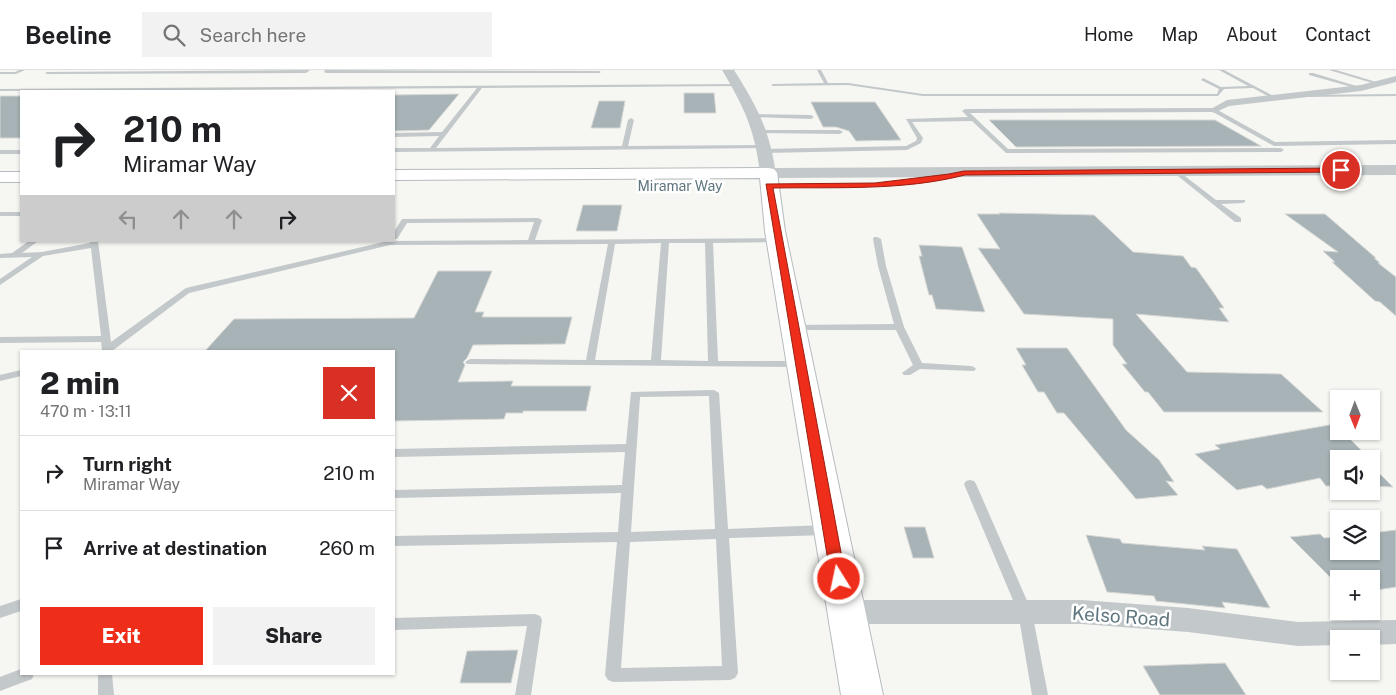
<!DOCTYPE html>
<html lang="en">
<head>
<meta charset="utf-8">
<style>
  :root { --surface:#fff; --page:#f2f2f2; --text:#202124; --muted:#757577; --line:#e0e0e0; --accent:#ee2e1a }
  body { margin:0; font-family:"Public Sans",sans-serif; background:var(--page); color:var(--text); height:100vh; display:flex; flex-direction:column; font-size:19px; white-space:nowrap }
  * { box-sizing:border-box; margin:0 }
  p { font-size:16px; color:var(--muted) }
  .icon { flex:none; width:28px; height:28px; fill:none; stroke:currentColor; stroke-width:2; stroke-linecap:round; stroke-linejoin:round }
  .map { position:relative; flex:1; overflow:hidden }
  .side { position:absolute; left:20px; top:280px; width:375px; height:325px; display:flex; flex-direction:column; background:var(--surface); border-radius:0px; box-shadow:0 1px 4px #0004 }
  .side>* { flex:none }
  .hud { position:absolute; left:20px; top:20px; width:375px; height:152px; border-radius:0px; box-shadow:0 1px 4px #0004; background:#fff; color:var(--text); overflow:hidden }
  .needle { width:32px; rotate:179deg }
  .buttons { position:absolute; left:1330px; top:320px; display:grid; gap:10px }
  .buttons a { display:grid; place-items:center; width:50px; height:50px; border-radius:0px; background:var(--surface); box-shadow:0 1px 4px #0004; font-size:25px }
  .pin { position:absolute; display:grid; place-items:center; width:42px; height:42px; color:#fff; margin:-21px; border:2px solid #fff; border-radius:50%; box-shadow:0 1px 5px #0007 }
  .me { position:absolute; width:55px; margin:-28px; rotate:350deg; stroke-linejoin:round; filter:drop-shadow(0 0 4px #0008) }
  .turn { display:flex; align-items:center; gap:18px; height:105px; padding:0 20px; font-size:22px }
  .turn .icon { width:65px; height:65px; stroke-width:2.5 }
  .turn b { display:block; font-size:35px; line-height:42px }
  .lanes { display:flex; align-items:center; height:48px; padding:0 20px; background:#0003; justify-content:center; gap:25px; direction:ltr }
  .lanes .off { opacity:.35 }
  .round { display:grid; place-items:center; flex:none; width:52px; height:52px; border-radius:0px; background:var(--page) }
  .head { display:flex; align-items:center; justify-content:space-between; height:85px; padding:0 20px }
  h1 { font-size:30px; font-weight:800; line-height:38px }
  .action { display:flex; gap:10px; margin-top:auto; padding:10px 20px }
  .action a { flex:1; height:58px; border-radius:0px; background:var(--accent); color:#fff; font-size:20px; font-weight:800; line-height:58px; text-align:center }
  .action a+a { background:var(--page); color:var(--text) }
  ul { padding:0; list-style:none }
  li { display:flex; align-items:center; gap:15px; height:75px; padding:0 20px; border-top:1px solid var(--line) }
  li div { flex:1 }
  li b { display:block; font-size:19px }
  li em { font-style:normal }
  header { display:flex; align-items:center; gap:30px; box-sizing:border-box; height:70px; padding:0 25px; background:var(--surface); border-bottom:1px solid var(--line) }
  header strong { font-size:24px }
  nav { display:flex; gap:28px; margin-inline-start:auto; font-size:18px }
  .search { width:350px; height:45px; background:var(--page); display:flex; align-items:center; gap:12px; box-sizing:border-box; padding:0 18px; border-radius:0px; color:var(--muted); font-size:19px }
  .map>svg:first-child { display:block }
  .building { fill:#a7b3b6; stroke:#d7d7d5 }
  .lines { fill:none; stroke-linecap:round; stroke-linejoin:round }
  .secondary-casing { stroke:#b5bcbf; stroke-width:2 }
  .service { fill:#c3c8ca; fill-rule:evenodd }
  .minor { fill:#c3c8ca; fill-rule:evenodd }
  .tertiary { fill:#c3c8ca; fill-rule:evenodd }
  .secondary { fill:#fff; fill-rule:evenodd }
  .route { fill:#ee2e1a; stroke:#9b1e11 }
  .labels { text-anchor:middle; stroke-width:5; stroke-linejoin:round; paint-order:stroke }
  .far-street-label { font-size:14px; fill:#5f767f; stroke:#fff }
  .near-street-label { font-size:19px; fill:#5f767f; stroke:#fff }
</style>
</head>
<body>
<header>
<strong>Beeline</strong>
<div class="search"><svg class="icon" aria-label="search" viewBox="0 0 24 24"><circle cx="10" cy="10" r="6"/><path d="M15 15l6 6"/></svg>Search here</div>
<nav><a>Home</a><a>Map</a><a>About</a><a>Contact</a></nav>
</header>
<div class="map">
<svg width="1396" height="625" viewBox="0 0 1396 625">
  <rect width="100%" height="100%" fill="#f6f6f2"/>
  <g class="building">
    <polygon points="684,23 714,23 716,43 684,43"/>
    <polygon points="459,24 429,60 394,61 394,25"/>
    <rect x="0" y="26" width="21" height="42"/>
    <polygon points="599,31 625,31 620,58 591,58"/>
    <polygon points="811,32 875,32 901,70 856,71 849,61 836,57 823,57"/>
    <polygon points="989,50 1215,50 1261,76 1016,77"/>
    <polygon points="583,135 622,135 617,161 576,161"/>
    <polygon points="999,143 1094,145 1133,182 1183,186 1191,197 1196,198 1211,219 1224,238 1219,238 1229,252 1136,244 1187,302 1281,304 1323,342 1164,342 1148,322 1145,322 1122,294 1127,294 1113,275 1113,249 1024,244 978,178 1000,179 977,144 1000,144"/>
    <polygon points="1285,144 1325,144 1376,188 1374,188 1380,193 1378,193 1396,207 1396,246 1380,232 1375,231 1332,192 1335,192 1323,181 1338,182"/>
    <polygon points="919,175 962,177 985,242 936,239 932,225 929,225 919,186 922,186"/>
    <polygon points="438,201 492,201 475,242 484,242 482,247 572,247 565,274 473,275 467,288 463,292 465,295 458,312 513,311 511,316 591,316 586,341 523,341 523,343 506,343 504,349 394,351 394,281 205,281 234,249 414,248"/>
    <polygon points="1016,278 1067,278 1126,360 1159,390 1174,412 1166,411 1178,425 1136,429 1064,343 1057,343 1044,322 1038,322 1022,295 1026,295"/>
    <polygon points="1335,354 1339,358 1339,361 1342,361 1370,389 1339,389 1339,416 1326,416 1320,408 1267,419 1262,415 1237,420 1195,384 1220,379 1215,375"/>
    <polygon points="1371,395 1393,417 1371,416"/>
    <polygon points="904,457 925,457 934,488 913,488"/>
    <polygon points="1396,460 1396,517 1371,521 1371,509 1339,509 1339,516 1290,467 1320,464 1324,468 1339,467 1339,481 1371,481 1371,463"/>
    <polygon points="1086,465 1120,469 1122,473 1205,480 1202,476 1237,479 1270,538 1222,532 1225,538 1156,531 1154,526 1107,522"/>
    <polygon points="518,580 511,613 460,613 467,581"/>
    <polygon points="1225,593 1246,625 1160,625 1143,596"/>
  </g>
  <g class="lines">
    <defs>
      <g id="secondary">
        <polygon points="768,98 774,99 777,103 785,161 883,625 841,625 765,161 760,108 394,110 394,100"/>
        <rect x="0" y="102" width="21" height="10"/>
      </g>
    </defs>
    <use href="#secondary" class="secondary-casing"/>
    <g class="service">
      <polygon points="19,0 25,0 16,4 0,4 0,2 15,2"/>
      <polygon points="310,0 306,3 47,4 45,3 47,2"/>
      <polygon points="325,0 599,1 601,2 599,3 326,3 324,2"/>
      <polygon points="817,0 821,0 828,13 848,13 923,24 1217,24 1219,19 1201,10 1203,8 1221,17 1248,16 1219,0 1224,0 1279,29 1275,30 1253,18 1224,19 1218,26 923,26 848,15 773,16 771,15 773,14 824,13"/>
      <polygon points="1329,0 1336,0 1383,14 1379,15"/>
      <polygon points="1309,3 1313,3 1363,18 1359,19 1309,5"/>
      <polygon points="737,14 739,16 482,18 436,78 622,76 628,50 631,48 634,50 628,76 764,75 767,77 766,78 394,82 394,78 430,78 439,66 394,67 394,63 442,62 477,18 0,21 0,19"/>
      <polygon points="1396,24 1396,26 1302,27 1300,26 1302,25"/>
      <polygon points="1214,38 1275,72 1396,70 1396,74 1274,76 1213,42 970,43 1008,79 1281,78 1284,80 1281,82 1006,83 972,51 912,52 923,68 921,73 907,80 765,83 762,81 765,79 906,76 916,71 917,68 906,49 968,47 962,41 965,39"/>
      <polygon points="754,44 811,45 814,47 811,49 752,47 751,46"/>
      <polygon points="759,60 840,60 843,62 840,64 757,63 756,62"/>
      <rect x="0" y="80" width="21" height="4"/>
      <polygon points="1173,100 1177,100 1216,130 1245,130 1245,132 1243,133 1221,134 1241,148 1241,152 1235,152 1173,102"/>
      <rect x="0" y="142" width="21" height="4"/>
      <path d="M538,148L542,150L535,170L780,168V172H777L713,173L718,291H798L803,294L798,297L467,294L465,292L470,289L586,290L608,174L390,175L189,223L112,281H100L102,279L101,272L0,273V267L101,266L91,178L43,186L0,215V209L32,187L0,188V184L12,183L29,171H38L22,183L42,182L90,173V171H98L111,272L186,218L388,171L528,170L534,152L407,153L397,169H394V162L402,149ZM661,173L651,290H595L615,174ZM669,173H705L708,291L661,290Z"/>
      <polygon points="874,167 877,167 881,169 886,196 904,257 922,293 971,296 974,297 976,299 974,301 920,299 910,305 904,305 902,303 913,295 896,260 791,260 789,258 794,255 894,254 878,196 873,169"/>
      <polygon points="21,300 21,306 0,311 0,305"/>
      <path d="M714,320L719,323L728,459L826,455L830,457L832,460L830,463L826,465L729,468L738,603L735,608L730,610L613,612L608,610L605,605L617,472L394,476V466L618,462L621,423L394,428V420L622,415L625,382L394,387V379L626,374L631,322ZM709,326L715,459L631,462L640,327ZM716,469L722,596L621,598L630,472Z"/>
      <polygon points="970,410 974,411 976,414 1032,542 1048,625 1032,625 1018,542 964,414 966,411"/>
      <polygon points="21,529 21,541 0,548 0,536"/>
      <polygon points="535,544 540,546 542,550 531,625 515,625 527,556 394,560 394,548"/>
      <polygon points="21,599 21,604 34,604 32,609 0,621 0,607"/>
      <polygon points="98,604 112,604 114,625 98,625"/>
    </g>
    <g class="minor">
      <polygon points="1396,6 1396,12 1361,21 1229,36 1214,43 1209,40 1227,30 1361,15"/>
      <polygon points="845,530 1082,530 1188,538 1298,552 1396,550 1396,574 1371,575 1371,569 1339,569 1339,575 1298,576 1188,562 1082,554 845,554 835,550 831,542 835,534"/>
    </g>
    <path class="tertiary" d="M722,0H734C755,33 769,59 775,98L1396,95V105L768,108L762,106L760,103C755,60 744,37 722,0Z"/>
    <use href="#secondary" class="secondary"/>
  </g>
  <path class="route" d="M1341,98L1343,99V102L965,105C903,121 836,117 773,118L846,509L844,513L839,515L833,513L831,509L766,114L875,113L949,104L964,101Z"/>
  <g class="labels">
    <g class="far-street-label">
      <text x="680" y="121">Miramar Way</text>
    </g>
    <g class="near-street-label">
      <text transform="translate(1121 546) rotate(4)" y="7">Kelso Road</text>
    </g>
  </g>
</svg>
<div class="buttons">
<a><svg class="needle" viewBox="-14 -14 28 28"><path d="M0-13l5 13h-10z" fill="#e53935"/><path d="M0 13l5-13h-10z" fill="#757577"/></svg></a>
<a><svg class="icon" aria-label="sound" viewBox="0 0 24 24"><path d="M4 9h4l5-4v14l-5-4H4zM17 9q2 3 0 6"/></svg></a>
<a><svg class="icon" aria-label="layers" viewBox="0 0 24 24"><path d="M12 4l9 5-9 5-9-5zM3 14l9 5 9-5"/></svg></a>
<a>+</a>
<a>−</a>
</div>
<div class="pin" style="left:1341px;top:100px;background:#d93025"><svg class="icon" aria-label="arrive" viewBox="0 0 24 24"><path d="M6 21V4h12l-3 4 3 4H6"/></svg></div>
<svg class="me" style="left:839px;top:509px" viewBox="-20 -20 40 40"><circle r="17" fill="#ee2e1a" stroke="#fff" stroke-width="3"/><path d="M0-11L8 9 0 5-8 9z" fill="#fff"/></svg>
<div class="hud">
<div class="turn"><svg class="icon" aria-label="right" viewBox="0 0 24 24"><path d="M7 20v-9h11M14 6l5 5-5 5"/></svg><div><b>210 m</b>Miramar Way</div></div>
<div class="lanes"><svg class="icon off" aria-label="left" viewBox="0 0 24 24"><path d="M17 20v-9H6M10 6l-5 5 5 5"/></svg><svg class="icon off" aria-label="ahead" viewBox="0 0 24 24"><path d="M12 20V5M6 11l6-6 6 6"/></svg><svg class="icon off" aria-label="ahead" viewBox="0 0 24 24"><path d="M12 20V5M6 11l6-6 6 6"/></svg><svg class="icon" aria-label="right" viewBox="0 0 24 24"><path d="M7 20v-9h11M14 6l5 5-5 5"/></svg></div>
</div>
<section class="side">
<div class="head"><div><h1>2 min</h1><p>470 m · 13:11</p></div><a class="round" style="background:#d93025;color:#fff"><svg class="icon" aria-label="close" viewBox="0 0 24 24"><path d="M6 6l12 12M18 6L6 18"/></svg></a></div>
<ul>
<li><svg class="icon" aria-label="right" viewBox="0 0 24 24"><path d="M7 20v-9h11M14 6l5 5-5 5"/></svg><div><b>Turn right</b><p>Miramar Way</p></div><em>210 m</em></li>
<li><svg class="icon" aria-label="arrive" viewBox="0 0 24 24"><path d="M6 21V4h12l-3 4 3 4H6"/></svg><div><b>Arrive at destination</b></div><em>260 m</em></li>
</ul>
<div class="action"><a>Exit</a><a>Share</a></div>
</section>
</div>
</body>
</html>
